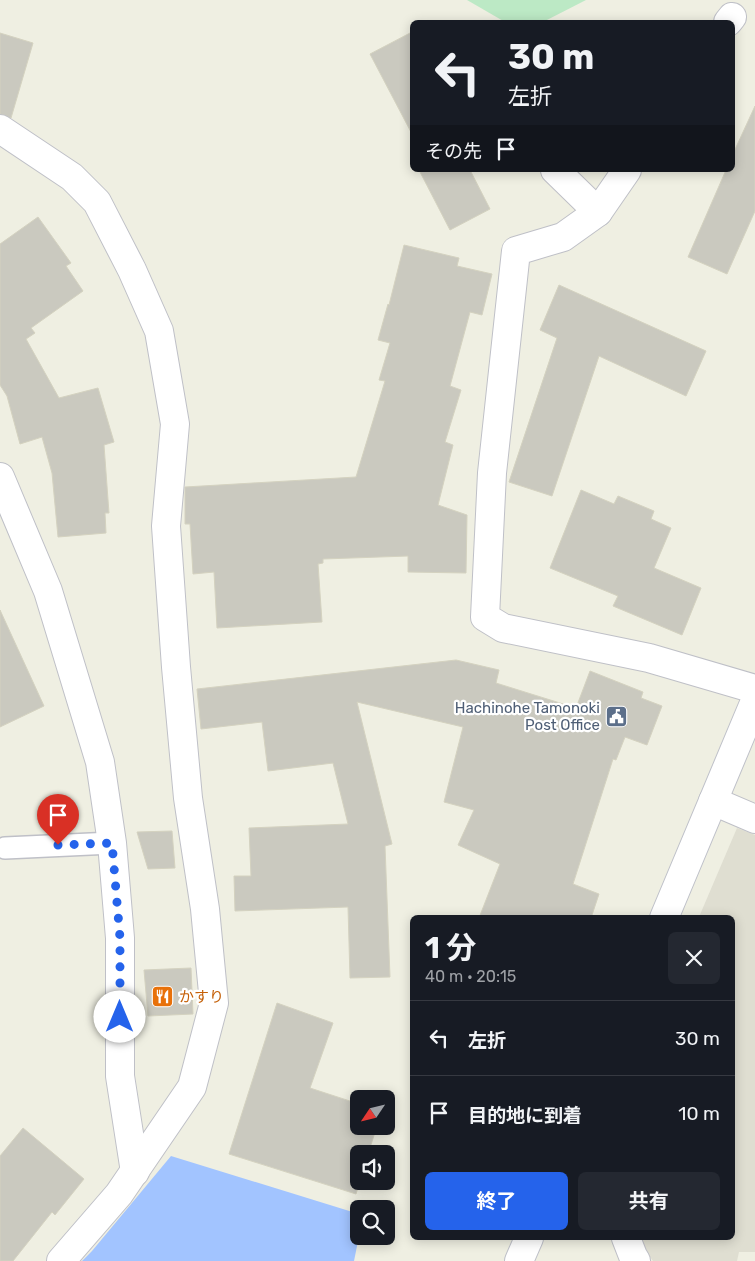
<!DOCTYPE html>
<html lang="ja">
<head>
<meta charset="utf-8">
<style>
  :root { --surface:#171b24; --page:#242831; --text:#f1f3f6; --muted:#9ea1a6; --line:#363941; --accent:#2563eb }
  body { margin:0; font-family:Rubik,"Noto Sans JP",sans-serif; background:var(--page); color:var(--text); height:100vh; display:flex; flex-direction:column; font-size:19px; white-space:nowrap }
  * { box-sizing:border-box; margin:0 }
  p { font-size:16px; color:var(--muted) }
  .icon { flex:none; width:28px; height:28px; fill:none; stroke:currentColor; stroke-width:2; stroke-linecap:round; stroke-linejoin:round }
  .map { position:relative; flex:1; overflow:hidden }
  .panel { position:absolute; left:410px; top:915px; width:325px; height:325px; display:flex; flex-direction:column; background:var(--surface); border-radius:8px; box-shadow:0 2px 12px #0003 }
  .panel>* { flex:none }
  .hud { position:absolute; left:410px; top:20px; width:325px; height:152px; border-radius:8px; box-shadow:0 2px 12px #0003; background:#171b24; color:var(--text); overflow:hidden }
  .needle { width:32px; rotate:235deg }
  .buttons { position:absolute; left:350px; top:1090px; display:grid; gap:10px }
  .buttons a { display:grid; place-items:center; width:45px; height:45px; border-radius:8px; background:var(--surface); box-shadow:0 2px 12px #0003; font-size:25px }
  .pin { position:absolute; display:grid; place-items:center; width:42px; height:42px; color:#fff; margin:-51px -21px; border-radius:50% 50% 50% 0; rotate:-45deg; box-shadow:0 0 5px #0007 }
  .pin .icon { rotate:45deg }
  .me { position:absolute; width:55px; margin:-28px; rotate:0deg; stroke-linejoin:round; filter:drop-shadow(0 0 4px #0008) }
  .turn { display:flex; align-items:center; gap:18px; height:105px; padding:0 15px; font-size:22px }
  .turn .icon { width:65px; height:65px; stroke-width:2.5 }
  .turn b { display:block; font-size:35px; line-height:42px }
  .then { display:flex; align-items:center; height:48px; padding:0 15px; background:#0003; gap:10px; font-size:19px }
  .round { display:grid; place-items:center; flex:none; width:52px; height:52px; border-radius:8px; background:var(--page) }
  .overview { display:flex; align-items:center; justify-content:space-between; height:85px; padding:0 15px }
  h1 { font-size:30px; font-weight:700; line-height:38px }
  .cta { display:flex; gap:10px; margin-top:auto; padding:10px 15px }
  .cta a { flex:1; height:58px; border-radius:8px; background:var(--accent); color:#fff; font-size:20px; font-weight:700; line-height:58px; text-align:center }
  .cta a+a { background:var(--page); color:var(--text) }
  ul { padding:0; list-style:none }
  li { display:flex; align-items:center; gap:15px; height:75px; padding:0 15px; border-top:1px solid var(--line) }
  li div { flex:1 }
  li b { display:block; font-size:19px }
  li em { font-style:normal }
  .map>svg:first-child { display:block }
  .education { fill:#dfded1 }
  .green { fill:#bce9c5 }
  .water { fill:#a2c4ff }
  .building { fill:#cac9bf; stroke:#d4d2c0 }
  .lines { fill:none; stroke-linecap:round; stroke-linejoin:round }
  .lane-casing { stroke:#bfc0c7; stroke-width:24 }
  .street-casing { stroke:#bfc0c7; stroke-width:30 }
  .secondary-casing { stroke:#bfc1c9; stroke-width:30 }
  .lane { stroke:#fff; stroke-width:21 }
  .street { stroke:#fff; stroke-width:28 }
  .secondary { stroke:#fff; stroke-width:28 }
  .route { stroke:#2563eb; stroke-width:9; stroke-dasharray:0 16.2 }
  .labels { text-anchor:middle; stroke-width:4.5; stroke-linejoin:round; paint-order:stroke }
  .service-label { font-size:15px; fill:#4e5e75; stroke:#fff; text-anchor:end }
  .food-label { font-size:15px; fill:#c56008; stroke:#fff; text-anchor:start }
</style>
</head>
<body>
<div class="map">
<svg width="755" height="1261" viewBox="0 0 755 1261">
  <rect width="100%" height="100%" fill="#efefe2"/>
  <polygon class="education" points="737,828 755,835 755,1252 739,1252 737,1261 653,1261 643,1247 639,1238 732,1238 732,918 699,917"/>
  <polygon class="green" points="467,0 586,0 543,22 505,22"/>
  <polygon class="water" points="171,1156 359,1214 359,1236 354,1261 82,1261 92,1251"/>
  <g class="building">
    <polygon points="412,32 412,134 370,54"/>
    <polygon points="0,33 33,43 11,118 0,114"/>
    <polygon points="755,106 755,211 727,274 688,257 726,170 732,170 732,156"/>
    <polygon points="419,170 470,170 490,209 450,230"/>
    <polygon points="38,217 71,263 66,266 83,291 31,328 35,333 26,339 59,398 98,388 114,442 104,445 109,513 105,513 106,533 58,537 52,473 42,437 20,444 7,396 0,385 0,244"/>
    <polygon points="404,245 459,258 457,266 492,274 482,315 470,312 450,386 461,390 445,442 453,445 438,505 467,515 466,573 408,572 408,556 323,559 323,563 318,564 322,622 217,628 214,572 193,574 190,524 185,524 185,487 356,477 385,381 379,380 390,343 378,340 388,304 389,305"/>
    <polygon points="559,285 706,351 686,396 599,356 552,496 509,482 557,338 540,330"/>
    <polygon points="581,490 614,504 618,496 654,511 651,519 671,528 654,568 701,588 682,635 613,606 618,596 550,568"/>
    <polygon points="0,610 44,706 0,727"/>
    <polygon points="456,660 499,670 496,683 576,708 590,671 643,692 641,698 662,706 647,745 625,737 616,760 613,759 573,884 599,894 591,918 479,918 500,864 458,845 474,810 444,802 463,727 357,702 392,844 385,846 390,977 350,978 348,907 235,911 234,876 251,876 249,828 348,824 333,763 268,771 262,722 201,729 197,689"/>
    <polygon points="172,831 175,868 148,869 137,832"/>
    <polygon points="191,968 193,1014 148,1016 144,970"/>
    <polygon points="277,1003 333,1023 310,1088 359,1104 359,1126 377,1126 368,1154 359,1154 360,1181 356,1194 229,1154"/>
    <polygon points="23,1128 84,1179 55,1215 52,1212 13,1261 0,1261 0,1156"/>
  </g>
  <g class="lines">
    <defs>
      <polyline id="lane" points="5,848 112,843"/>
      <g id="street">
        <polyline points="728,22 732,17"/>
        <polyline points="0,129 72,177 97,202 132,270 159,331 175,424 166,526 176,667 188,798 205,909 214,1003 192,1087 119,1194 61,1261"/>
        <polyline points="555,170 598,212"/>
        <polyline points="627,170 598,212 563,237 516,251 492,473 485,617 503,628 649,658 755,689"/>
        <polyline points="0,477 48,591 100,762 112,843 120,938 120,1076 135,1172"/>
        <polyline points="713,801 755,819"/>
        <polyline points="626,1238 633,1256 636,1261"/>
      </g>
      <g id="secondary">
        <polyline points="664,918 755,701"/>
        <polyline points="519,1261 529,1238"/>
      </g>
    </defs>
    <use href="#lane" class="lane-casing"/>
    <use href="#street" class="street-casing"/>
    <use href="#secondary" class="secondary-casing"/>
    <use href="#lane" class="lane"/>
    <use href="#street" class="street"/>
    <use href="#secondary" class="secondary"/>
  </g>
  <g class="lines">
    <polyline class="route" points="58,845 112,843 120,938 120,1017"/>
  </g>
  <defs>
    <symbol id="civic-square" viewBox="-11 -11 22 22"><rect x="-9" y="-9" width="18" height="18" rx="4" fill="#5c6f8a" stroke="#fff"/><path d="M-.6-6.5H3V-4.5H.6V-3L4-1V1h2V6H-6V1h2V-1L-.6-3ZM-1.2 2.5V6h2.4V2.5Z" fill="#fff"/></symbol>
    <symbol id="restaurant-square" viewBox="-11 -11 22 22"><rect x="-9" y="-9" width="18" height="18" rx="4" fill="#e8710a" stroke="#fff"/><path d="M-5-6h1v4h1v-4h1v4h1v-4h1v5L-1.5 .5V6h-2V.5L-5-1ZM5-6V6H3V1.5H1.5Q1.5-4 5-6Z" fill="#fff"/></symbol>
  </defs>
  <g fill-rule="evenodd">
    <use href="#civic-square" x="604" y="704" width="25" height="25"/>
    <use href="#restaurant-square" x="150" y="984" width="25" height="25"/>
  </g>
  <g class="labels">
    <g class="service-label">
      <text x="600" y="713">Hachinohe Tamonoki<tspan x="600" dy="17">Post Office</tspan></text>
    </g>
    <g class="food-label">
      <text x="179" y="1002">かすり</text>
    </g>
  </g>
</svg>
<div class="buttons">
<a><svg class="needle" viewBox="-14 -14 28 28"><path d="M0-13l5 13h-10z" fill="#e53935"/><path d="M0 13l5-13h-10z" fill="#9ea1a6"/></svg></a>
<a><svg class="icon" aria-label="sound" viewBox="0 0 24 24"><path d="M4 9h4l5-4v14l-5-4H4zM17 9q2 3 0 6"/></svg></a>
<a><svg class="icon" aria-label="search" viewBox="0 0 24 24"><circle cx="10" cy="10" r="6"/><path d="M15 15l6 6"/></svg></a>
</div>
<div class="pin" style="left:58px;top:845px;background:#d93025"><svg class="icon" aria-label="arrive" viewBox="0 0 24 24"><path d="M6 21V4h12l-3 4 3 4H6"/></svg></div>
<svg class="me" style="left:120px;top:1017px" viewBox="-20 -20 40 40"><circle r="19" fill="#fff"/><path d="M0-13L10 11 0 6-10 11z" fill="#2563eb"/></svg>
<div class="hud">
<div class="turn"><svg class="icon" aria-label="left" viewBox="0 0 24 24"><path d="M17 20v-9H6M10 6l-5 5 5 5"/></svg><div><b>30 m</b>左折</div></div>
<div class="then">その先<svg class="icon" aria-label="arrive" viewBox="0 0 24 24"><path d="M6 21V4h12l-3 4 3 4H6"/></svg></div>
</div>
<section class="panel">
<div class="overview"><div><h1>1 分</h1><p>40 m · 20:15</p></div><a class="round"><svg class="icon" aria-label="close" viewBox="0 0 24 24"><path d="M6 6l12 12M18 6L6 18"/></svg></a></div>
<ul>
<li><svg class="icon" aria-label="left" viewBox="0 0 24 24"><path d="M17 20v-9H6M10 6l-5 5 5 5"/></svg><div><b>左折</b></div><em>30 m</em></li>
<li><svg class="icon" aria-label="arrive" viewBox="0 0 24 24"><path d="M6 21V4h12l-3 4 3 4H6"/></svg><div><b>目的地に到着</b></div><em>10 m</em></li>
</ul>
<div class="cta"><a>終了</a><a>共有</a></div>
</section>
</div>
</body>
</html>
